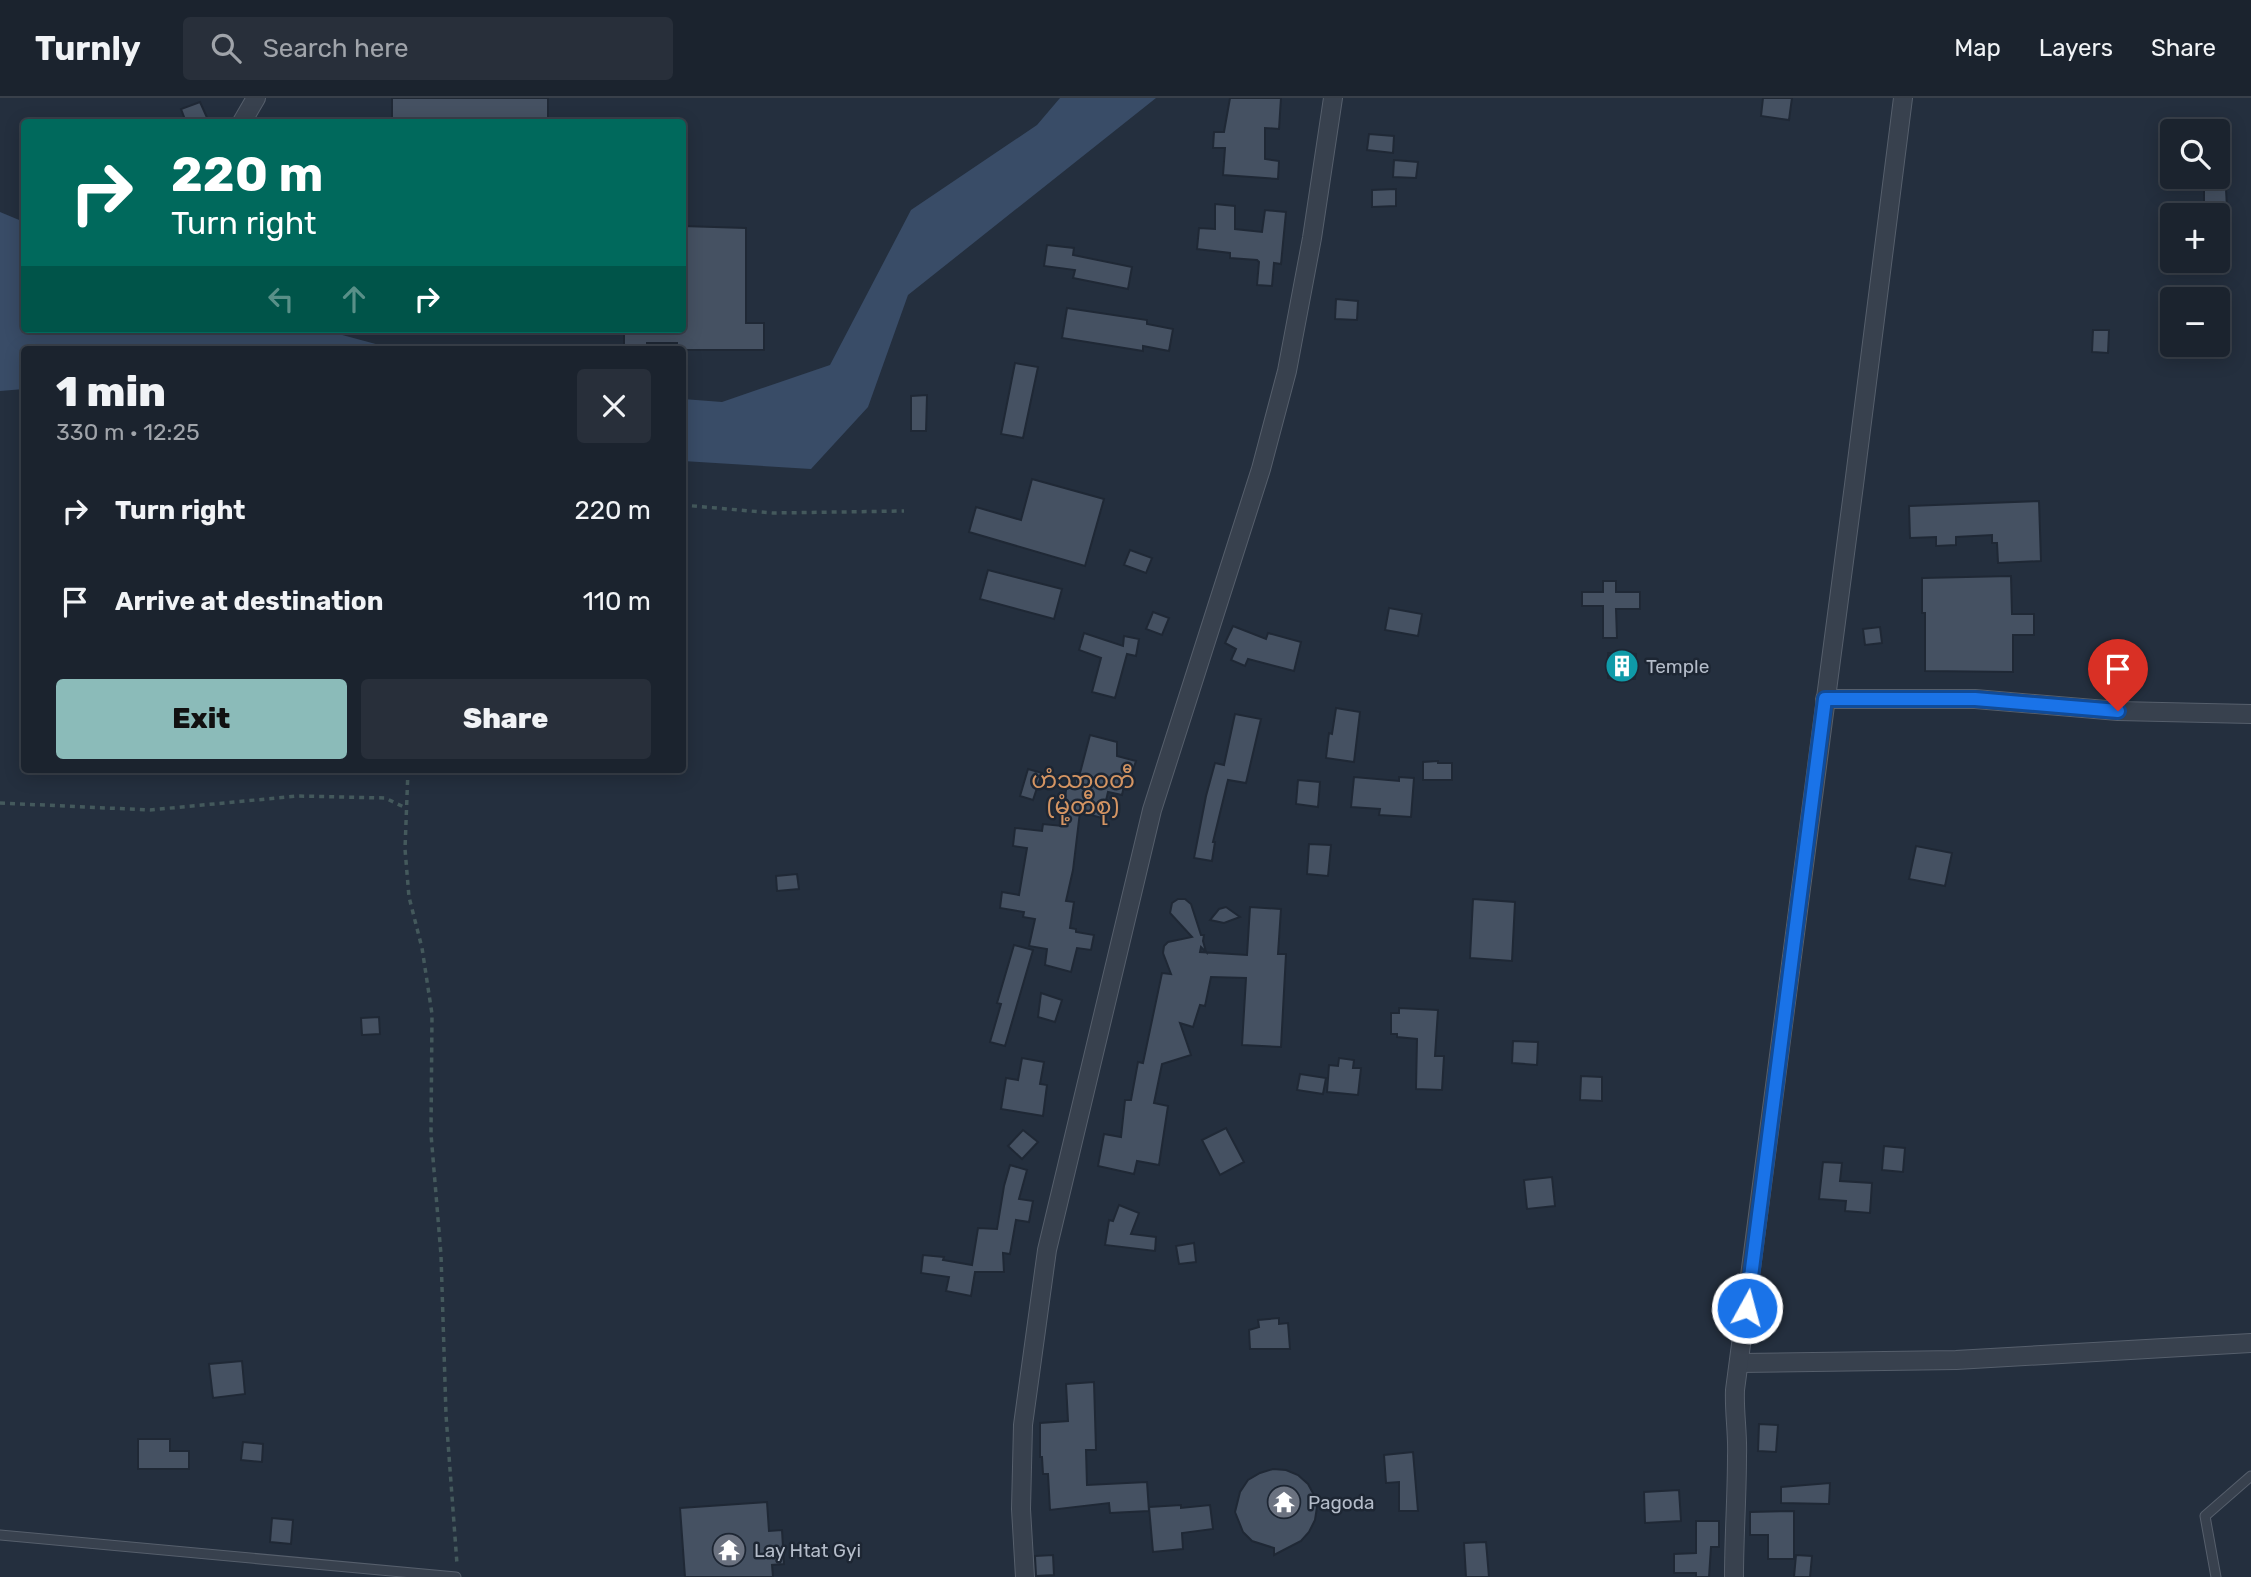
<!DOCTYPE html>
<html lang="en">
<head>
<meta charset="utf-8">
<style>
  :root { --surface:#1b232e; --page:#282f3a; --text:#f1f3f6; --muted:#a0a4aa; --line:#39404a; --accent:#8bbbb9 }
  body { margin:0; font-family:Rubik,"Noto Sans Myanmar",sans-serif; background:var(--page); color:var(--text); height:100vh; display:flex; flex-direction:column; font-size:26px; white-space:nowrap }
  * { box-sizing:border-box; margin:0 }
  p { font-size:23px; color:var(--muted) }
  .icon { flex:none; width:38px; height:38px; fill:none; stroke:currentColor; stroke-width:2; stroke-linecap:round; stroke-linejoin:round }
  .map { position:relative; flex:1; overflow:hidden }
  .details { position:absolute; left:21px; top:248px; width:665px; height:427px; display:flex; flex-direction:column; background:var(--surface); border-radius:7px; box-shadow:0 4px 18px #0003,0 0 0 2px var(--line) }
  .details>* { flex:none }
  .hud { position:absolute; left:21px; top:21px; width:665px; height:214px; border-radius:7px; box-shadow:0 4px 18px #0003,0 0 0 2px var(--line); background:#00695c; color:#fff; overflow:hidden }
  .controls { position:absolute; left:2160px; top:21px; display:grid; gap:14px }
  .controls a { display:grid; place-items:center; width:70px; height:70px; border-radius:7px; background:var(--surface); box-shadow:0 4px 18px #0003,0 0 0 2px var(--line); font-size:35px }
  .pin { position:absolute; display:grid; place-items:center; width:60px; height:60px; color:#fff; margin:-72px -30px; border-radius:50% 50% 50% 0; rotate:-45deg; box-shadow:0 0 7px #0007 }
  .pin .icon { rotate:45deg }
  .me { position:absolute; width:77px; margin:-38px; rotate:7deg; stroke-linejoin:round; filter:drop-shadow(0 0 5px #0008) }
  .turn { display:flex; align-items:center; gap:24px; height:147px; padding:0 35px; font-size:32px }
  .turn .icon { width:91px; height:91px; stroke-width:2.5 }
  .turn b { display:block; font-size:49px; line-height:60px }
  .lanes { display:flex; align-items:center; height:66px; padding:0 35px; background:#0003; justify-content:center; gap:35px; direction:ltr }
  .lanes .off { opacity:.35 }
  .round { display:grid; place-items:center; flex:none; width:74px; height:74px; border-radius:7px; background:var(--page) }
  .summary { display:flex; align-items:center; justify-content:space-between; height:119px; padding:0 35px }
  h1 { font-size:42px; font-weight:800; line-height:52px }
  .button { display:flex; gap:14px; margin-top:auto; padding:14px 35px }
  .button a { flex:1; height:80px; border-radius:7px; background:var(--accent); color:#111; font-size:28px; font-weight:800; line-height:80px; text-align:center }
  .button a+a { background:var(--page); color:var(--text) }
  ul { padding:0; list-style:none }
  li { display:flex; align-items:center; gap:21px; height:91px; padding:0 35px }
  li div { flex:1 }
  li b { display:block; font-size:26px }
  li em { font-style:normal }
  header { display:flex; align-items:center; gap:42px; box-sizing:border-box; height:98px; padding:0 35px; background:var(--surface); border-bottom:2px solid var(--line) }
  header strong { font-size:33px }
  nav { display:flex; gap:38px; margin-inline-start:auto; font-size:24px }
  .search { width:490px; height:63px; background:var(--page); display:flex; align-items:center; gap:18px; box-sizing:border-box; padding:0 24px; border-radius:7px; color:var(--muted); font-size:26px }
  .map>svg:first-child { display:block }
  .water { fill:#394c67 }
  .building { fill:#455162; stroke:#1f2835; stroke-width:2 }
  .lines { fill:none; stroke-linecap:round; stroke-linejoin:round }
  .lane-casing { stroke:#565f6c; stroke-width:11 }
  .street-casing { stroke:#565f6c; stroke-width:20 }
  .path { stroke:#44595c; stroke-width:3.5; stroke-dasharray:5 5; stroke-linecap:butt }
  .lane { stroke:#38414e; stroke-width:9 }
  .street { stroke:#38414e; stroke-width:18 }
  .route-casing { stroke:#114b97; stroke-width:18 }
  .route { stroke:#1a73e8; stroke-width:12 }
  .labels { text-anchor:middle; stroke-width:5; stroke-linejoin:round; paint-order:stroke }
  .poi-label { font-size:19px; fill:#b4bcc9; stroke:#1d2633; text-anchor:start }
  .quarter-label { font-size:23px; fill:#d59563; stroke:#1d2633 }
</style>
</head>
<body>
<header>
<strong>Turnly</strong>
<div class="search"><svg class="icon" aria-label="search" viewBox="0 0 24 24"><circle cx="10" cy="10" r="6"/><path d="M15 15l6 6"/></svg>Search here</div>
<nav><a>Map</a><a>Layers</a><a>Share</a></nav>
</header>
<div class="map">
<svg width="2251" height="1479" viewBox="0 0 2251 1479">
  <rect width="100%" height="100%" fill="#242f3e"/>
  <g class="water">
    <polygon points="1060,0 1156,0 908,197 868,309 811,371 683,363 683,301 722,304 830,267 911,112 1037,27"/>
    <polygon points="0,114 24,124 24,231 320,231 398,252 24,252 24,291 0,293"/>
  </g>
  <g class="building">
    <rect x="392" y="0" width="156" height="24"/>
    <polygon points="1230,0 1281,0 1279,31 1265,30 1265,61 1279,63 1278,81 1223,77 1225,50 1213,50 1214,34 1224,34"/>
    <polygon points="1763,0 1792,0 1789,22 1761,18"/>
    <polygon points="200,4 209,24 186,24 181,11"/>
    <polygon points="1369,36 1394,38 1393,55 1367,52"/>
    <polygon points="1394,62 1418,64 1416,80 1393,79"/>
    <polygon points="1396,91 1396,108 1372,109 1372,92"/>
    <polygon points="2226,91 2227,110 2204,110 2204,92"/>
    <polygon points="1215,106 1235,108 1235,131 1262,134 1265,112 1286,114 1281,166 1274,165 1272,188 1257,187 1259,164 1257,162 1230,160 1230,155 1197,151 1199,130 1215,131"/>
    <polygon points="682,128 746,130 746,225 764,225 764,252 677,252 677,245 647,245 647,252 624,251 624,231 682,231"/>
    <polygon points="1047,147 1074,150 1073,157 1132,169 1128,191 1073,180 1075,172 1044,168"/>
    <polygon points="1336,201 1358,203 1357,222 1335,221"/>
    <polygon points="1067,210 1147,222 1147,226 1173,231 1169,253 1143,248 1143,253 1062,240"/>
    <polygon points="2093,232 2109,232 2108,255 2092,254"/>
    <polygon points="1015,265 1038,269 1023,340 1001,336"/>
    <polygon points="927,297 926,333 911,333 911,298"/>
    <polygon points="1032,381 1104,401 1085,468 969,434 976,409 1021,422"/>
    <polygon points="2039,403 2041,463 1998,465 1997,445 1992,445 1992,437 1956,439 1956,447 1936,448 1936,439 1910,440 1909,408"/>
    <polygon points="1130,452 1152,460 1146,475 1124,467"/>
    <polygon points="988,472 1062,491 1054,521 980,501"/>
    <polygon points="2011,478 2012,516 2034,516 2034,537 2013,537 2013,574 1925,573 1925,515 1922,515 1922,480"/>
    <polygon points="1603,483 1616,483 1616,494 1640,494 1640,511 1616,511 1617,540 1603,540 1603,508 1582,508 1582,494 1603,494"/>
    <polygon points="1389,510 1422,516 1418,538 1385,532"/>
    <polygon points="1153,514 1169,520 1162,537 1146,531"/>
    <polygon points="1233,528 1266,541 1268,535 1301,544 1294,573 1248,561 1245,568 1231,562 1236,551 1225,545"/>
    <polygon points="1880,529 1882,545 1865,547 1863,531"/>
    <polygon points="1084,535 1123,548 1124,538 1139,541 1136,558 1127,556 1115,600 1092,594 1101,560 1079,552"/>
    <polygon points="1608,555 1636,556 1635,581 1608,580"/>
    <polygon points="1336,610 1360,614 1354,664 1326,660 1329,635 1332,636"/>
    <polygon points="1235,616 1261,621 1246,685 1228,682 1213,744 1215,744 1212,763 1194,760 1206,698 1215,665 1224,667"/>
    <polygon points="1090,637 1117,644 1117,658 1136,663 1130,681 1126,679 1122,697 1108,694 1102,720 1080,714 1073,772 1066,803 1074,804 1070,830 1076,831 1076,834 1094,837 1091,852 1077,850 1071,874 1045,867 1047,851 1029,848 1035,821 1023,819 1024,814 1000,810 1002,794 1019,797 1027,750 1013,748 1015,730 1042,733 1043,726 1062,728 1067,683 1075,685 1076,675 1080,675"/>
    <polygon points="1438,663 1438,665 1452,665 1452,682 1423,682 1423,664"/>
    <polygon points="1028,671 1042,675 1033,702 1020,698"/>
    <polygon points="1354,679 1399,683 1399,679 1414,680 1411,719 1379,717 1380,711 1351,709"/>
    <polygon points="1298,682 1320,684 1318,709 1296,706"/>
    <polygon points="1309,746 1331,747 1328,778 1307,776"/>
    <polygon points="1916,748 1952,755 1945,788 1909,781"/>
    <polygon points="797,776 799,791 777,793 776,778"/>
    <polygon points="1178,801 1185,801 1191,806 1201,837 1204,837 1203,843 1206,854 1201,849 1200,854 1247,857 1250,809 1281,811 1278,856 1286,856 1281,949 1242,947 1246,880 1211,879 1205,908 1200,907 1193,929 1180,925 1191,957 1162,966 1154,1005 1168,1008 1159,1067 1137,1063 1134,1076 1098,1068 1104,1036 1121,1039 1125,1002 1131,1002 1138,964 1143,965 1162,875 1171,876 1163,855 1164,848 1168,844 1192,839 1170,815 1172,805"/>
    <polygon points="1473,801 1515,804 1512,863 1470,860"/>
    <polygon points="1226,809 1240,819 1224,825 1210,822 1219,811"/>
    <polygon points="1014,847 1033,852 1005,948 990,944 1001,906 997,905"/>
    <polygon points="1041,895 1062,902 1055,924 1038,919"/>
    <polygon points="1399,910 1438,912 1435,958 1444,958 1442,992 1416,991 1417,941 1397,939 1397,936 1391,936 1391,915 1399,915"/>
    <polygon points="379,919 380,936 362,937 361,920"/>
    <polygon points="1513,943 1538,944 1537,967 1512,965"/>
    <polygon points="1022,960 1044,964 1040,986 1047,987 1043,1018 1001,1011 1006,980 1018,982"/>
    <polygon points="1339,960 1354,962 1353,970 1361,970 1358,997 1327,994 1329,967 1338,968"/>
    <polygon points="1300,976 1326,980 1323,996 1297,992"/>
    <polygon points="1581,978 1602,979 1602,1003 1580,1002"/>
    <polygon points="1226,1030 1244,1064 1220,1077 1202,1042"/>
    <polygon points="1023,1032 1038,1044 1022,1061 1008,1048"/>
    <polygon points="1884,1048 1905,1050 1903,1074 1882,1072"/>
    <polygon points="1823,1064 1842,1065 1840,1083 1872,1085 1870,1115 1845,1113 1846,1103 1819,1101"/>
    <polygon points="1010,1067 1027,1072 1019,1101 1033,1103 1029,1124 1016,1122 1010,1156 1003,1155 1004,1174 975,1174 971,1198 946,1193 949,1179 921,1175 923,1157 944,1159 943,1162 972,1167 978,1130 997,1131 1004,1088"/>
    <polygon points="1552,1079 1555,1108 1527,1111 1524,1082"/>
    <polygon points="1119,1107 1139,1115 1131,1136 1156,1139 1155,1153 1105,1147 1109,1122 1113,1123"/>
    <polygon points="1194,1145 1196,1164 1179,1166 1176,1148"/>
    <polygon points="1279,1220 1279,1226 1288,1225 1290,1251 1250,1251 1249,1232 1259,1229 1258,1222"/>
    <polygon points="242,1263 245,1296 213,1300 209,1266"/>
    <polygon points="1094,1284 1096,1352 1086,1352 1087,1387 1147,1384 1149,1413 1110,1415 1109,1405 1050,1412 1048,1376 1043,1376 1042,1359 1040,1359 1040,1325 1068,1323 1066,1286"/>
    <polygon points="1759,1326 1778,1327 1776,1354 1758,1353"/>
    <polygon points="138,1341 170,1341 170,1353 189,1353 189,1371 138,1371"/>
    <polygon points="243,1344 263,1346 262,1364 241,1362"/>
    <polygon points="1413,1354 1418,1413 1399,1413 1399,1384 1386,1385 1384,1357"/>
    <polygon points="1273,1371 1286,1372 1298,1377 1308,1386 1314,1397 1317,1409 1315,1422 1309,1434 1301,1443 1274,1457 1274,1450 1252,1443 1243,1434 1235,1414 1240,1394 1248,1382 1260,1375"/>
    <polygon points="1830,1385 1829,1406 1781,1405 1781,1389"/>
    <polygon points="1679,1392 1681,1423 1645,1425 1644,1394"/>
    <polygon points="767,1404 769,1433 782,1432 784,1466 772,1467 773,1479 685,1479 680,1410"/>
    <polygon points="1181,1407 1181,1410 1210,1407 1213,1431 1182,1435 1183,1451 1153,1454 1149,1409"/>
    <polygon points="1794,1413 1794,1461 1768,1461 1768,1437 1750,1437 1750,1414"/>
    <polygon points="272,1420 293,1422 291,1446 270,1444"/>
    <polygon points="1696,1423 1719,1423 1719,1449 1711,1449 1709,1479 1696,1479 1696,1475 1674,1475 1674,1456 1696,1455"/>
    <polygon points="1486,1444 1489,1479 1466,1479 1464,1445"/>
    <polygon points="1053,1457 1054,1477 1036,1478 1035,1458"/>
    <polygon points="1796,1457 1812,1458 1810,1479 1794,1479"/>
  </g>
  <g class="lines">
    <defs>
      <g id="lane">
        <polyline points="0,1437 456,1479"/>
        <polyline points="2216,1479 2205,1418 2251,1378"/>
      </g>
      <g id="street">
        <polyline points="242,24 256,0"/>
        <polyline points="1825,601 1975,601 2118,613 2251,616"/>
        <polyline points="1740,1265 1956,1262 2251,1245"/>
        <polyline points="1025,1479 1021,1411 1023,1327 1047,1152 1152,712 1261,371 1287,273 1312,140 1333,0"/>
        <path d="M1734,1479C1734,1438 1737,1398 1737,1358C1738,1336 1734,1314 1735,1292L1854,387L1903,0"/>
      </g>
    </defs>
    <use href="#lane" class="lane-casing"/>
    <use href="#street" class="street-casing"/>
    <g class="path">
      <polyline points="682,407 773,415 904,413"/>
      <polyline points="408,672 405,751 409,799 422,850 432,916 431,1036 441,1157 446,1317 457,1466"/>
      <polyline points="0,705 150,712 298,698 385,700 406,710"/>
    </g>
    <use href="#lane" class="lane"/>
    <use href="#street" class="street"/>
  </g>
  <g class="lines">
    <defs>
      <polyline id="route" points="1747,1210 1825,601 1975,601 2118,613"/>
    </defs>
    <use href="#route" class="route-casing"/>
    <use href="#route" class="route"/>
  </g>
  <defs>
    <symbol id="building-disc" viewBox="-11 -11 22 22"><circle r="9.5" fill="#0f9aa8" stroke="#1d2633"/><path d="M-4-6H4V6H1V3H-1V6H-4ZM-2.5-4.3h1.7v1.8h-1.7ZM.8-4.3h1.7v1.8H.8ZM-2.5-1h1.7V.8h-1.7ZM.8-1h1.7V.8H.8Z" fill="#fff"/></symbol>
    <symbol id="temple-disc" viewBox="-11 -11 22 22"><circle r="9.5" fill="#6b7280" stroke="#1d2633"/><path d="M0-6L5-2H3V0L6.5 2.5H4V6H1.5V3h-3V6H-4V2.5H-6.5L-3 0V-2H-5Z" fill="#fff"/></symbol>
  </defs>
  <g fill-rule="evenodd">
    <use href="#building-disc" x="1603" y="549" width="38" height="38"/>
    <use href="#temple-disc" x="1265" y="1385" width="38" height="38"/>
    <use href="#temple-disc" x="710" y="1433" width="38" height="38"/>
  </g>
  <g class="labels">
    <g class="poi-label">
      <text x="1646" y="575">Temple</text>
      <text x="1308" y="1411">Pagoda</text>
      <text x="754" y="1459">Lay Htat Gyi</text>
    </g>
    <g class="quarter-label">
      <text x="1083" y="690">ဟံသာဝတီ<tspan x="1083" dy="26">(မုံ့တီစု)</tspan></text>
    </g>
  </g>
</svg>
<div class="controls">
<a><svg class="icon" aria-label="search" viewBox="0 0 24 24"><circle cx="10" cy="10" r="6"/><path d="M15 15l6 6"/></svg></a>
<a>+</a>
<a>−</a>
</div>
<div class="pin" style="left:2118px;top:613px;background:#d93025"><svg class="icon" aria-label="arrive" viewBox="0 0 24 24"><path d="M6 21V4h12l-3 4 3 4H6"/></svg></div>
<svg class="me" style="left:1747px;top:1210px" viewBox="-20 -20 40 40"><circle r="17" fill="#1a73e8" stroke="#fff" stroke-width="3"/><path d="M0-11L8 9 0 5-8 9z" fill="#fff"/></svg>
<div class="hud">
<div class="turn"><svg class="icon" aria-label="right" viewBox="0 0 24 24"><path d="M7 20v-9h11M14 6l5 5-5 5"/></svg><div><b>220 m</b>Turn right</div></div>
<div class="lanes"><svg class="icon off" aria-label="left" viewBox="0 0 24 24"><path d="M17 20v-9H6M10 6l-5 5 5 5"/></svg><svg class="icon off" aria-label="ahead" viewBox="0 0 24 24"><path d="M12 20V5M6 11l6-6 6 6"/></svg><svg class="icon" aria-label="right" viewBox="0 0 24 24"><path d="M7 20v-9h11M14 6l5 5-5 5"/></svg></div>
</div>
<section class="details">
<div class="summary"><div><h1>1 min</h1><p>330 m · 12:25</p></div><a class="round"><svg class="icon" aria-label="close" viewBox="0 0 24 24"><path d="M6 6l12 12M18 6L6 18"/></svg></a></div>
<ul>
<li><svg class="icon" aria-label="right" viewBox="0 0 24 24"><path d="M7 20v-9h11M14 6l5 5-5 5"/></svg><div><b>Turn right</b></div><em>220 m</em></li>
<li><svg class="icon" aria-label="arrive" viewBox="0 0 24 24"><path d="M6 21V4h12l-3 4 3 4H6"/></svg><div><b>Arrive at destination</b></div><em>110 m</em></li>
</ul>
<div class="button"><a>Exit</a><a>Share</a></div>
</section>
</div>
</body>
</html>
